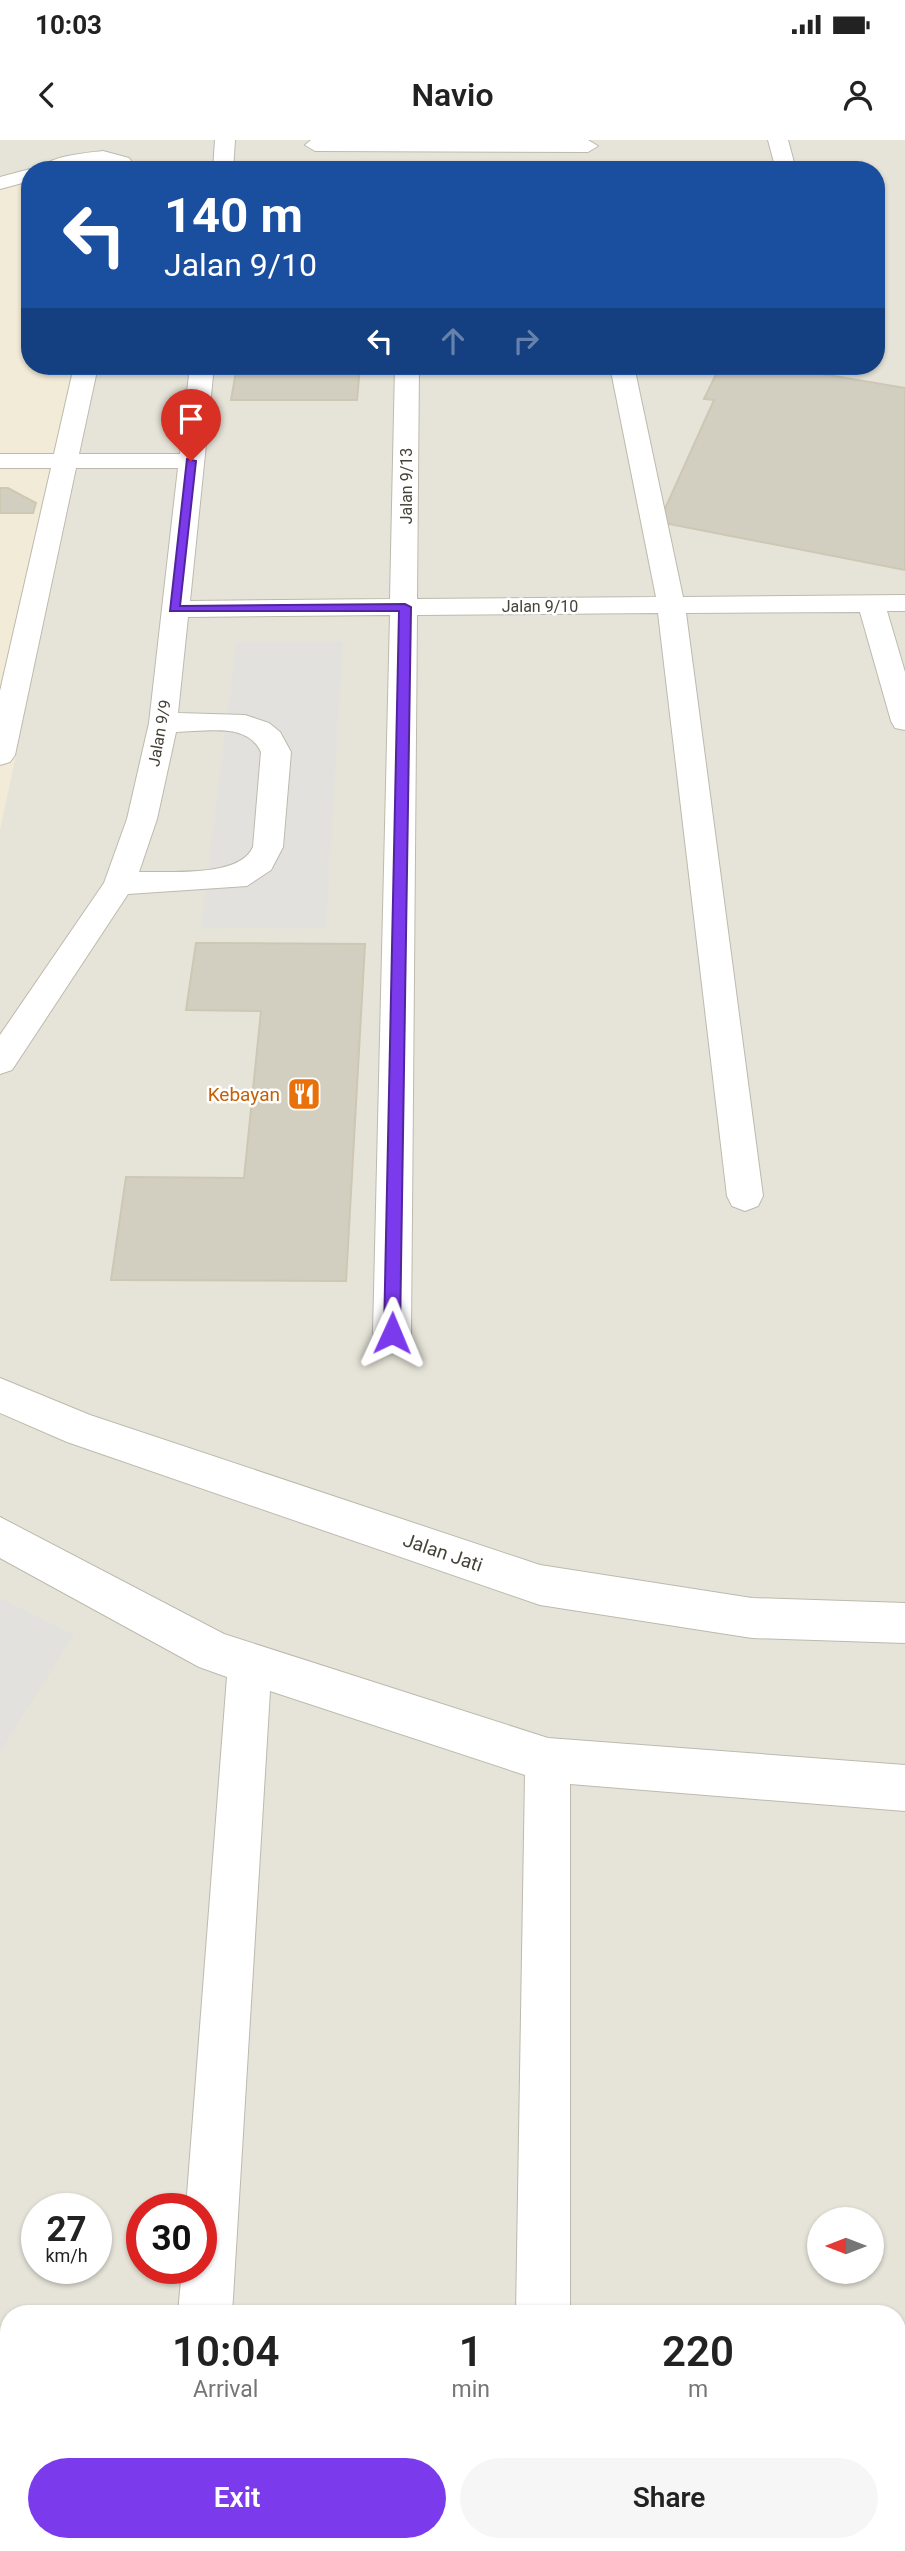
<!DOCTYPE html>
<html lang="en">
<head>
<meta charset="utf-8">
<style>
  :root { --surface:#fff; --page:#f6f6f6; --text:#222; --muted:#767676; --accent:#7c3aed }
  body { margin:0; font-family:Roboto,sans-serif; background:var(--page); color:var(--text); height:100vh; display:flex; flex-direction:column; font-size:26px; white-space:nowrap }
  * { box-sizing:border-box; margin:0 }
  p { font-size:23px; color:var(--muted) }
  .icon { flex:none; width:38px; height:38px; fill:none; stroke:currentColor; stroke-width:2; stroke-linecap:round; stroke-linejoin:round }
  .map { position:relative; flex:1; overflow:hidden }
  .side { position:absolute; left:0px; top:2165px; width:906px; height:247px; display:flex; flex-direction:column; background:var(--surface); border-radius:28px 28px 0 0; box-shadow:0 2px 5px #0004 }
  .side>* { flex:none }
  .top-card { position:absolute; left:21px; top:21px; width:864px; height:214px; border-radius:28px; box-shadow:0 2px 5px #0004; background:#1a4fa0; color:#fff; overflow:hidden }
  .needle { width:46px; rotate:270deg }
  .tools { position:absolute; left:807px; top:2067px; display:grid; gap:14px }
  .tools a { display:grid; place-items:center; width:77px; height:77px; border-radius:50%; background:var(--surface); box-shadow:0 2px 5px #0004; font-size:35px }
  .speed { position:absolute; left:21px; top:2053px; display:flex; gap:14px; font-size:35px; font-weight:700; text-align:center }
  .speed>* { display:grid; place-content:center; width:91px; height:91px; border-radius:50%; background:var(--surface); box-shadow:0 2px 5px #0004; line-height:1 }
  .speed small { font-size:18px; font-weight:400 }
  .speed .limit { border:10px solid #d22; background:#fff; color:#111 }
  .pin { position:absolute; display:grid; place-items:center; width:60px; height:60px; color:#fff; margin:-72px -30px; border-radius:50% 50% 50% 0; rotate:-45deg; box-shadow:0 0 7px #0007 }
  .pin .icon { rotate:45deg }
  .me { position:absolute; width:77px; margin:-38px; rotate:1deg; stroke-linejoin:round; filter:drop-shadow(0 0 5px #0008) }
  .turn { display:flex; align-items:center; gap:24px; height:147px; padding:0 28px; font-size:32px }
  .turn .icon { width:91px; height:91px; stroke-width:2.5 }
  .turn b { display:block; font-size:49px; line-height:60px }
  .lanes { display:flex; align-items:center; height:66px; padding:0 28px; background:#0003; justify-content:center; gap:35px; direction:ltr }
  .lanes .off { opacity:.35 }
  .eta { display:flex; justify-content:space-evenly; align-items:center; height:119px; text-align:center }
  .eta b { font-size:42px; font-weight:600; line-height:49px }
  .button { display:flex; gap:14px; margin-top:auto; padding:14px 28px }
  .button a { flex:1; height:80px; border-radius:42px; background:var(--accent); color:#fff; font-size:28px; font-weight:600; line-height:80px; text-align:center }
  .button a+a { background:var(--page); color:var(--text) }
  .status { display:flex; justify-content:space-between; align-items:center; height:49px; padding:0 35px; background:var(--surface); direction:ltr }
  .status svg { height:19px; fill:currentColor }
  header { display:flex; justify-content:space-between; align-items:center; height:91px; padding:0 28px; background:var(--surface); font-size:32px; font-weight:600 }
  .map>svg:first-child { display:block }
  .residential { fill:#e6e4d8; fill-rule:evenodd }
  .commercial { fill:#f2ebd7 }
  .parking { fill:#e2e1dd }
  .building { fill:#d3cfc0; stroke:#cdc7b4; stroke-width:2 }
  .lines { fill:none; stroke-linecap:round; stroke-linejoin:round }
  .minor-casing { stroke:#bdbaad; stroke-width:2 }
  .minor { fill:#fff; fill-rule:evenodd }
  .route { fill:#7c3aed; stroke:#51269a; stroke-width:2 }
  .labels { text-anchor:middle; stroke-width:5; stroke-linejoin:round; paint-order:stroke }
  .far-street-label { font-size:16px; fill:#454238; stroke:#fff }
  .food-label { font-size:19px; fill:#c56008; stroke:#fff; text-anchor:end }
  .street-label { font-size:19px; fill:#454238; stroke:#fff }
</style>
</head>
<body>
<div class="status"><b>10:03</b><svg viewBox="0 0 49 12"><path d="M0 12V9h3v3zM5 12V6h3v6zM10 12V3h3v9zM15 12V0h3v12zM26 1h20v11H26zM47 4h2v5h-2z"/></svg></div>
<header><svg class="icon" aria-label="back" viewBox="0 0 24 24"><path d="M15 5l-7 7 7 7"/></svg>Navio<svg class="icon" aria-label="person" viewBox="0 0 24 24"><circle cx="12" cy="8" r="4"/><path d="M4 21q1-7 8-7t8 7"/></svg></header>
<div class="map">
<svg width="905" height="2411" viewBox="0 0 905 2411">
  <rect width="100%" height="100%" fill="#f3f1e9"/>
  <path class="residential" d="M0,0H905V2411H0ZM30,30H877V226H30ZM37,2068H96V2128H37ZM142,2068H201V2128H142ZM819,2079H872V2132H819ZM9,2174H898V2403H9Z"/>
  <polygon class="commercial" points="88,14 123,15 140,30 30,30 30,226 99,226 0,690 0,37"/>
  <g class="parking">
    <polygon points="236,502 343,502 326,788 201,788"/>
    <polygon points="0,1458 74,1495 0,1612"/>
  </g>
  <g class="building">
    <polygon points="237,226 360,226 357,260 231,260"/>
    <polygon points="720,226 775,226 905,248 905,430 659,382 714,260 704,259"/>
    <polygon points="0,348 8,348 36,363 33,373 0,373"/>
    <polygon points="196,803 365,804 346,1141 111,1140 126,1037 244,1038 261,871 186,870"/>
  </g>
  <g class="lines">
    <defs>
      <g id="minor">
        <polygon points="215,0 235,0 233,30 213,30"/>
        <polygon points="311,0 588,0 598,6 588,12 315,11 305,5"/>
        <polygon points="768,0 788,0 796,30 776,30"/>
        <path d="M103,11L129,18L138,30C123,30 113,23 100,24C79,24 59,30 38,30C49,16 85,13 103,11Z"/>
        <polygon points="30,29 34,30 30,30 30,41 0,49 0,37"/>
        <path d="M74,226H98L79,314H180L190,226H214L190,461L390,459L395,226H419L417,459L656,457L610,226H634L683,457L905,455V471H887L905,532V590L895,588L891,581L860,472L686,473L763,1056L758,1066L745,1071L732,1066L727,1056L658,473L417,475L411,1193L406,1205L392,1209L378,1205L373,1193L390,475L188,477L178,573L245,575L269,583L280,592L291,612L283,707L271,730L247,746L128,754L12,930L0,934V895L104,743L127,679L149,583L178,328H76L15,615L10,622L0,625V551L51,328H0V314H54ZM193,591C218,590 249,586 261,612L253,707C240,738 168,731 139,732L157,679L176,592Z"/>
        <polygon points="0,1238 90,1275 540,1425 752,1458 905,1463 905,1503 752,1498 540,1465 67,1302 0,1273"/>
        <polygon points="0,1377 224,1494 548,1598 905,1625 905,1671 570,1644 570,2174 516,2174 525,1635 270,1551 232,2174 178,2174 182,2128 201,2128 201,2068 186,2068 227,1537 199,1527 0,1418"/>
        <polygon points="161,2403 217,2403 218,2411 160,2411"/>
        <polygon points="513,2403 569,2403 569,2411 511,2411"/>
      </g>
    </defs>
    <use href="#minor" class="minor-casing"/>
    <use href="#minor" class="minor"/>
  </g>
  <polygon class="route" points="187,319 196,321 180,466 405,464 411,467 400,1193 392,1200 384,1193 399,471 170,471"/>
  <defs>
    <symbol id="restaurant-square" viewBox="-11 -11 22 22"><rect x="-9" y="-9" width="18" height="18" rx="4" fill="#e8710a" stroke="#fff"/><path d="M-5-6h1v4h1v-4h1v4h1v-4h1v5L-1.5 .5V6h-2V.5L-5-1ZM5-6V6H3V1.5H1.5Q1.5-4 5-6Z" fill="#fff"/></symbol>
  </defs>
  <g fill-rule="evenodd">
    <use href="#restaurant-square" x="285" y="935" width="38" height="38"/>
  </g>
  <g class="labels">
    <g class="far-street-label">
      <text transform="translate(406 346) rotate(-90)" y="6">Jalan 9/13</text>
      <text x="540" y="472">Jalan 9/10</text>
      <text transform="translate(159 593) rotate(-80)" y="6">Jalan 9/9</text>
    </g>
    <g class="food-label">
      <text x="280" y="961">Kebayan</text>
    </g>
    <g class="street-label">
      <text transform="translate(443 1412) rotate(19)" y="7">Jalan Jati</text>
    </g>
  </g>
</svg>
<div class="tools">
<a><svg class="needle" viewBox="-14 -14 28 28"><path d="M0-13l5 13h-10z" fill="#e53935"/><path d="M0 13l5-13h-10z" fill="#767676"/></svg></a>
</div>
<div class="speed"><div>27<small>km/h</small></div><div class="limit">30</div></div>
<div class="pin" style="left:191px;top:321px;background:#d93025"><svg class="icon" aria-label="arrive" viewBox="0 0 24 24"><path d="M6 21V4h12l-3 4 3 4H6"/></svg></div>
<svg class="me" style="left:392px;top:1193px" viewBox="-20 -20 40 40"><path d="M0-17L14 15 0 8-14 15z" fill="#7c3aed" stroke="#fff" stroke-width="4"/></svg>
<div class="top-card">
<div class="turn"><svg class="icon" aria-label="left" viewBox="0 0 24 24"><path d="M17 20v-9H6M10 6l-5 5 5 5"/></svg><div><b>140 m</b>Jalan 9/10</div></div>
<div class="lanes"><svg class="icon" aria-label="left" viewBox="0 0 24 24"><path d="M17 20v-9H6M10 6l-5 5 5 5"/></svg><svg class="icon off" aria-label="ahead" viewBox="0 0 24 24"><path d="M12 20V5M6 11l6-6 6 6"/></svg><svg class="icon off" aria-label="right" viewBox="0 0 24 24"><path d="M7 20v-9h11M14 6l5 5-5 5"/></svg></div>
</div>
<section class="side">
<div class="eta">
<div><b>10:04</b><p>Arrival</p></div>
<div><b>1</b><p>min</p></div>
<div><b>220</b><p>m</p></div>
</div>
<div class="button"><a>Exit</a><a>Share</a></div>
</section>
</div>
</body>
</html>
